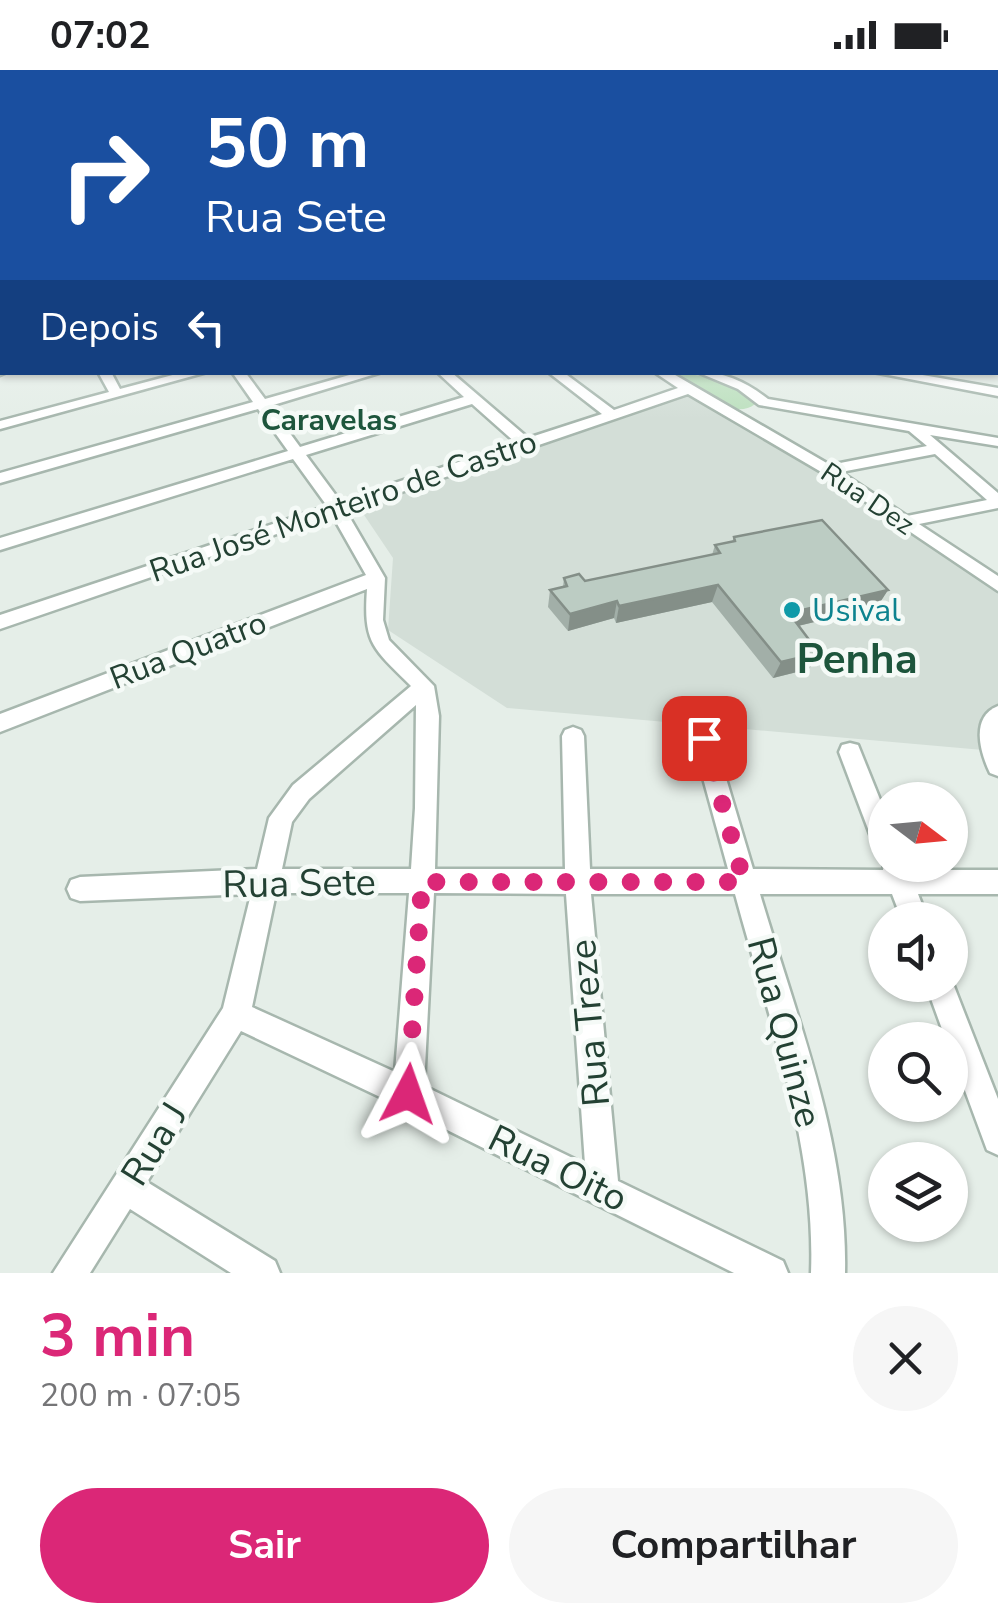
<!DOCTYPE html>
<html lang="pt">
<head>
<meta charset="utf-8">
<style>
  :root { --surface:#fff; --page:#f6f6f6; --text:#202124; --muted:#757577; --accent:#db2777 }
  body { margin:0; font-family:"Nunito Sans",sans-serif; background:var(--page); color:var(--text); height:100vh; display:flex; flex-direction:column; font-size:38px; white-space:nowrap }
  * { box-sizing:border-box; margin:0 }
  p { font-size:32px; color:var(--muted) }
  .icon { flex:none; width:55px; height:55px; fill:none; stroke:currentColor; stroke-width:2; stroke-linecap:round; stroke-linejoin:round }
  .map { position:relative; height:1203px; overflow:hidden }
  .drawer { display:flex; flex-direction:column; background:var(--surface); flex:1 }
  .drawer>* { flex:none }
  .banner { position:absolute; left:0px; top:0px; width:1000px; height:305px; box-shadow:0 2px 8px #0004; background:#1a4fa0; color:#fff; overflow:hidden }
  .needle { width:65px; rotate:106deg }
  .tools { position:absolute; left:868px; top:712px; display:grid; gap:20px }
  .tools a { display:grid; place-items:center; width:100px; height:100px; border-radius:50%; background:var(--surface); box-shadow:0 2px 8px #0004; font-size:50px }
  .pin { position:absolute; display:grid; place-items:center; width:85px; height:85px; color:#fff; margin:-42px; border-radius:20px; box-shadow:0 5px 15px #0006 }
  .me { position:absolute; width:110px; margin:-55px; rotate:4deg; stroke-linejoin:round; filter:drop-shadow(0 0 8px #0008) }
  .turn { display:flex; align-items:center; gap:35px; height:210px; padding:0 40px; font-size:45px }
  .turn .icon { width:130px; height:130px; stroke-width:2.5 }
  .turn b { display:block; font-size:70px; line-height:85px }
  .then { display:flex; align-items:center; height:95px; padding:0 40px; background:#0003; gap:20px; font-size:38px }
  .round { display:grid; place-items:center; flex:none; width:105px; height:105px; border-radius:52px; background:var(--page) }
  .head { display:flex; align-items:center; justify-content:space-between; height:170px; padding:0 40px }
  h1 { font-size:60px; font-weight:700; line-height:75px; color:var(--accent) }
  .action { display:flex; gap:20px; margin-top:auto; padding:20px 40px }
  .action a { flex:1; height:115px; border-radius:60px; background:var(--accent); color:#fff; font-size:40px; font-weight:700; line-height:115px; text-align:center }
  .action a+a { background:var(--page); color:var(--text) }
  .status { display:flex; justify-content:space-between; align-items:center; height:70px; padding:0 50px; background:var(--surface); direction:ltr }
  .status svg { height:28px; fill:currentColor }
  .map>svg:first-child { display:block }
  .built { fill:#d3ded7 }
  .green { fill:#bde0bf }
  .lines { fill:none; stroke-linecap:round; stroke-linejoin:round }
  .minor-casing { stroke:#a7b7ae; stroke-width:5 }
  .minor { fill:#fff; fill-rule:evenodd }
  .wall { fill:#a2afa8 }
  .shaded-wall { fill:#848f88 }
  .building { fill:#bcccc3; stroke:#848f88; stroke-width:2.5 }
  .route { stroke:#db2777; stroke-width:18; stroke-dasharray:0 32.4 }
  .culture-dot { fill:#0f9aa8; stroke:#f5faf7; stroke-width:4 }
  .labels { text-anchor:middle; stroke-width:9; stroke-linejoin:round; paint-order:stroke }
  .far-street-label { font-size:28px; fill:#234133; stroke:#f5faf7 }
  .far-neighbourhood-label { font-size:30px; font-weight:bold; fill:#1d553c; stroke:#f5faf7 }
  .street-label { font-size:32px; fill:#234133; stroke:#f5faf7 }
  .culture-label { font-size:32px; fill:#0d838f; stroke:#f5faf7; text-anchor:start }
  .near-street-label { font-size:38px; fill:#234133; stroke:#f5faf7 }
  .district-label { font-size:42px; font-weight:bold; fill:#1d553c; stroke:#f5faf7 }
</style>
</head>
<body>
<div class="status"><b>07:02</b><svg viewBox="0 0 49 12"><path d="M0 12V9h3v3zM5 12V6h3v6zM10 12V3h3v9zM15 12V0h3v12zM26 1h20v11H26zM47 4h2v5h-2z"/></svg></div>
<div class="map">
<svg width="998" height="1203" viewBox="0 0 998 1203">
  <rect width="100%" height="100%" fill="#e5eee8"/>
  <polygon class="built" points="685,325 822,400 998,520 998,638 983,680 507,638 388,560 393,488 358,436"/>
  <path class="green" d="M668,303C694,303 742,310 755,334C732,353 690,316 668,303Z"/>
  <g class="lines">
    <defs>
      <g id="minor">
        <polygon points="2,259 2,267 0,268 0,260"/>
        <polygon points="2,296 2,302 7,302 0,305"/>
        <polygon points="98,302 111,302 120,319 184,302 207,302 0,359 0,351 109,322"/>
        <path d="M232,302H245L265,329L360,302H382L270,336L300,377L464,327L437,302H451L528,368L602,344L548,302H563L614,340L678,318L654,302H670L830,395L927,376L909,361L759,335L738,319L697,302C725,302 746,312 768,329L998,368V376L930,365L998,423V438L919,454L998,506V521L823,403L688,324L346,441L385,508L383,550L389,570L434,616L439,646L435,799H565L562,666L565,660L573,657L581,660L584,666L590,799H728L692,668L695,662L703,659L711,662L714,668L753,799L883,800L885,787V795H906L908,800H998V824H918L928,850H902L892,824H760C796,946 848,1074 845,1203H811C816,1074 768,947 735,824H591L618,1111L783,1191L788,1203H734L397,1035L241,961L147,1112L275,1191L280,1203H231L130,1139L90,1203H53L223,938L251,824L80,831L71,828L67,819L71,810L80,807L257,799L269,748L293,715L411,616C373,578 363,574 367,519L0,662V644L366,505L332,445L0,559V545L327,436L293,389L0,480V468L288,381L258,339L0,413V403L253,332ZM472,334L516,373L340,431L306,385ZM935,384L987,430L907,446L841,402ZM416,635L415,738L411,799H282L292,752L309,729ZM276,823H409L395,1002L252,937ZM434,823L566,824L585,1094L424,1016Z"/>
        <polygon points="873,302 905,302 998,318 998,326"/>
        <path d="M998,636V706L990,703C980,682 970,647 998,636Z"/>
        <polygon points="850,673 858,675 885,742 885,783 876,780 839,682 842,675"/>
        <polygon points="950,906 998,1029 998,1085 987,1080 950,980 950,970 946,970 926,915 950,915"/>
      </g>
    </defs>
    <use href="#minor" class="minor-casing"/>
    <use href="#minor" class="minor"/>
  </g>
  <polygon class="wall" points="734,467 888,520 877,537 798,556 809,599 773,608 712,532 616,553 614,548 568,561 548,537 550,520 563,517 564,508 585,511 712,485 715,475 732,472"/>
  <g class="shaded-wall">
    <polygon points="718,515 712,532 616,553 619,536"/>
    <polygon points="888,520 877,537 781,560 789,543"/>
    <polygon points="617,531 614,548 568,561 570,544"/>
    <polygon points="819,583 809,599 773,608 781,592"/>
  </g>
  <polygon class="building" points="822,450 888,520 789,543 819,583 781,592 718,515 619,536 617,531 570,544 550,520 567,516 564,508 579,504 585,511 720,483 715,475 735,471 734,467"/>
  <linearGradient id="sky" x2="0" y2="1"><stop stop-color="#83c1df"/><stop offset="0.52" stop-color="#f3f7f5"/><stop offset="1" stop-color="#f3f7f5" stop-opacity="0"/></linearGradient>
  <rect width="998" height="349" fill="url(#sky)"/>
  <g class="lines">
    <polyline class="route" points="408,1024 422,812 744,812 704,668"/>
  </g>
  <circle class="culture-dot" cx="792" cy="540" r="10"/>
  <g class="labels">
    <g class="far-street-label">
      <text transform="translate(868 428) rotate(34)" y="10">Rua Dez</text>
    </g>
    <g class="far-neighbourhood-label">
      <text x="329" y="360">Caravelas</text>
    </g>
    <g class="street-label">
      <text transform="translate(343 436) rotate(-19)" y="11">Rua José Monteiro de Castro</text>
      <text transform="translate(188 580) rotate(-21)" y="11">Rua Quatro</text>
    </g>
    <g class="culture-label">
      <text x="812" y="551">Usival</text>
    </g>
    <g class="near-street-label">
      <text transform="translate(299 813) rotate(-1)" y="13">Rua Sete</text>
      <text transform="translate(589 953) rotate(-95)" y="13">Rua Treze</text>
      <text transform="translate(785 962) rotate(75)" y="13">Rua Quinze</text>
      <text transform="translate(154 1074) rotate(-58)" y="13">Rua J</text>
      <text transform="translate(558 1098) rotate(26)" y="13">Rua Oito</text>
    </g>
    <g class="district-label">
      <text x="857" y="603">Penha</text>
    </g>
  </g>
</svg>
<div class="tools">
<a><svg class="needle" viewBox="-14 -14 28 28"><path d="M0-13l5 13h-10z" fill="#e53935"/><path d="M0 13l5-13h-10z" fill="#757577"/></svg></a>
<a><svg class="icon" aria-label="sound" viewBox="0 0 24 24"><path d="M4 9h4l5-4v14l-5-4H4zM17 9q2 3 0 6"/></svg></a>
<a><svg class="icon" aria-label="search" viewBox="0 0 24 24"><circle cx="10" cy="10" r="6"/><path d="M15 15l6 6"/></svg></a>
<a><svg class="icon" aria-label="layers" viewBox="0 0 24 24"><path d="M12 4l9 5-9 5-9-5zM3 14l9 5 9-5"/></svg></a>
</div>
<div class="pin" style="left:704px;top:668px;background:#d93025"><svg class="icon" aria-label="arrive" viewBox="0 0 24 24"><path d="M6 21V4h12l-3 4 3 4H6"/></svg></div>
<svg class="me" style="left:408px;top:1024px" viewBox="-20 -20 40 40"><path d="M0-17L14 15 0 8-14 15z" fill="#db2777" stroke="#fff" stroke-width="4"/></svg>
<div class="banner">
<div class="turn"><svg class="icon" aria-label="right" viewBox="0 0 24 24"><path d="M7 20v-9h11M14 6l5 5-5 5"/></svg><div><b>50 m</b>Rua Sete</div></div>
<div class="then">Depois<svg class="icon" aria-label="left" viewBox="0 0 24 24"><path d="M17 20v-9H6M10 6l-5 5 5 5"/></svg></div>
</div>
</div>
<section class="drawer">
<div class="head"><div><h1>3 min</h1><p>200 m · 07:05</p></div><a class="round"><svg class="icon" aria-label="close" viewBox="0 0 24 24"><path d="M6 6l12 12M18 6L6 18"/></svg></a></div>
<div class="action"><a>Sair</a><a>Compartilhar</a></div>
</section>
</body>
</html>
